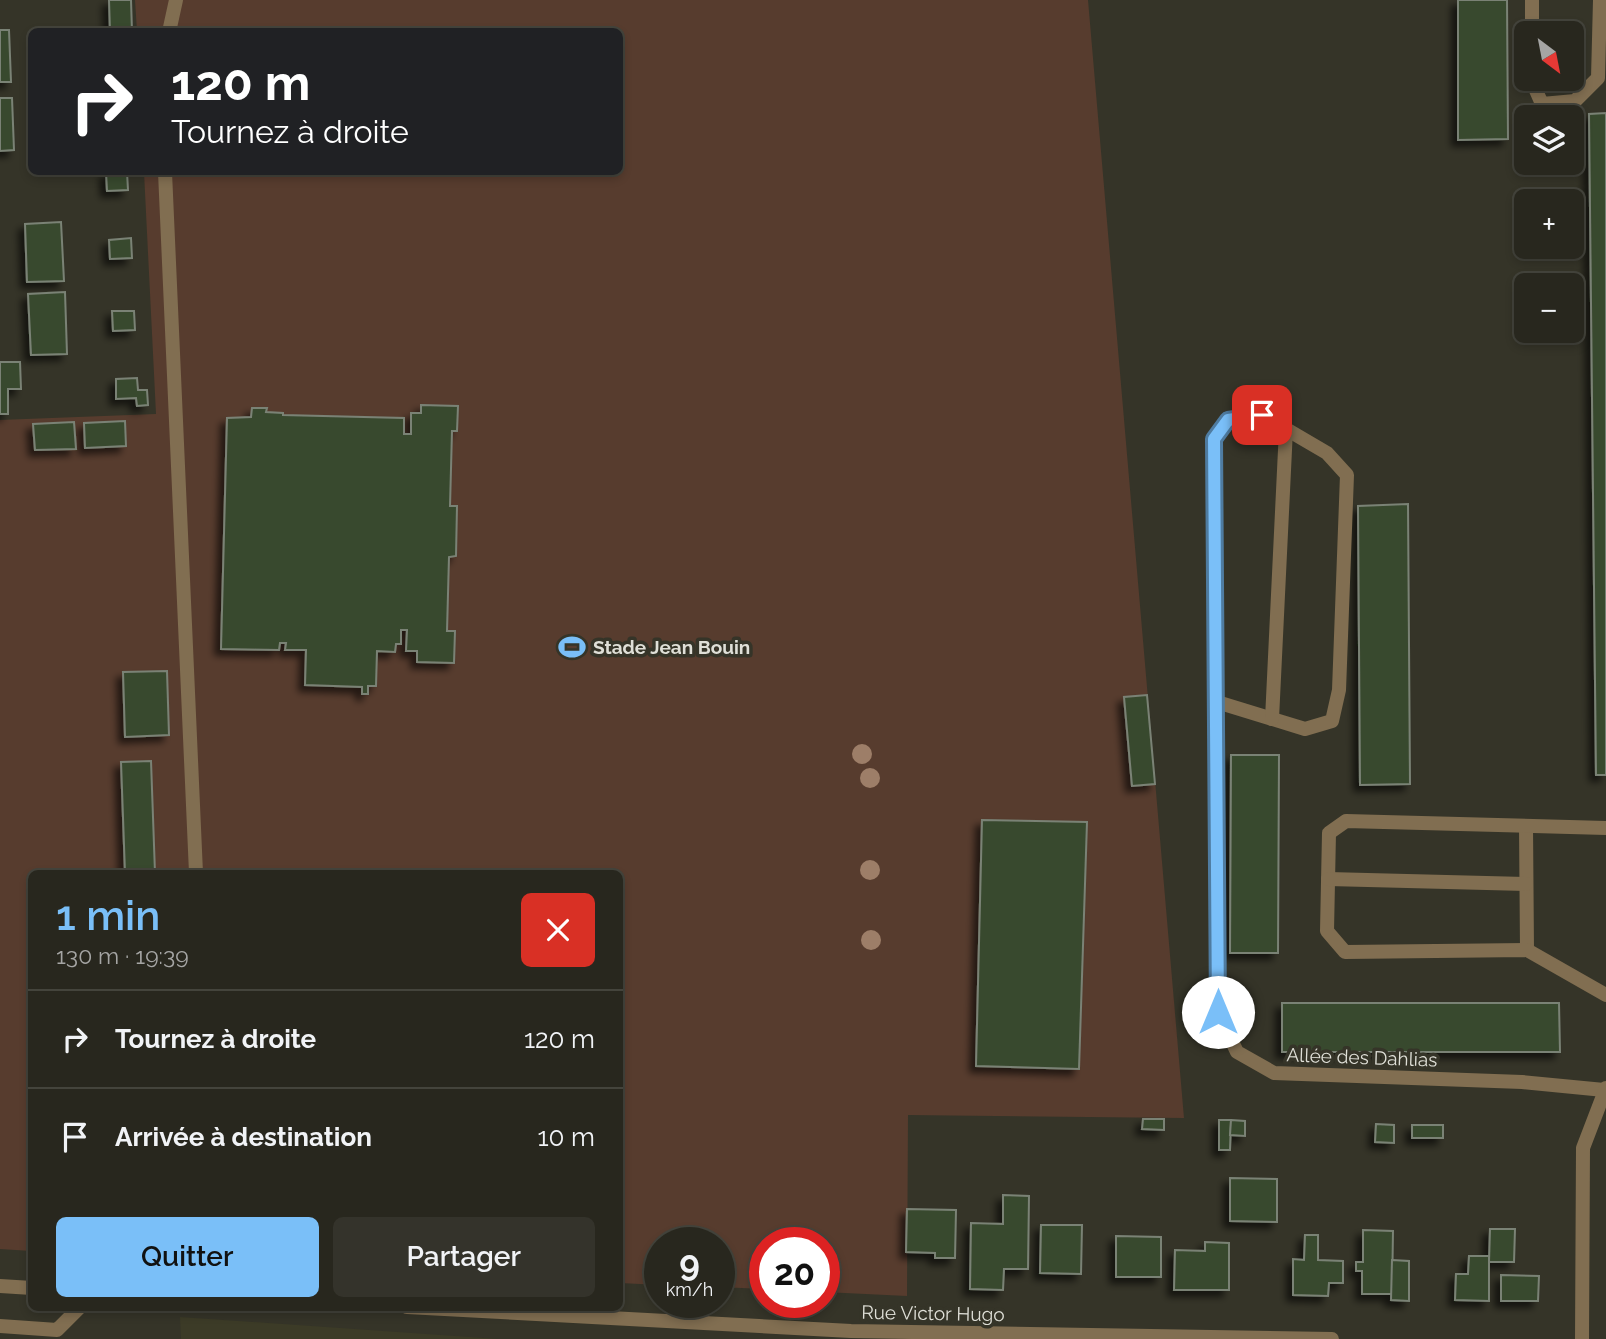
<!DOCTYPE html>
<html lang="fr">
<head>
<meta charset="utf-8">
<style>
  :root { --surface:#28271e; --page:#34332b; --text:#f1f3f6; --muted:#a5a5a4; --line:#44443c; --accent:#7abff8 }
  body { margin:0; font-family:Raleway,sans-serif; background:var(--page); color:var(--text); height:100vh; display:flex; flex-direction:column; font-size:26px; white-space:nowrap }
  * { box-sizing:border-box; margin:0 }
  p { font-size:23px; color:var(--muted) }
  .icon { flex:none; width:38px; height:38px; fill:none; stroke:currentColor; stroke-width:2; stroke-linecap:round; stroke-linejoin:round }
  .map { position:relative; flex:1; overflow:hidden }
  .drawer { position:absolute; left:28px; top:870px; width:595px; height:441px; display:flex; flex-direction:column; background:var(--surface); border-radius:10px; box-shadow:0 4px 10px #0003,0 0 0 2px var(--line) }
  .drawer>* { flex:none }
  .guide { position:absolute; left:28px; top:28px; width:595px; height:147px; border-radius:10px; box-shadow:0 4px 10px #0003,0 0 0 2px var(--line); background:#202124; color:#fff; overflow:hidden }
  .needle { width:46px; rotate:148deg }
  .tools { position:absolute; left:1514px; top:21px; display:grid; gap:14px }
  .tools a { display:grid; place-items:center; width:70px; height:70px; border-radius:10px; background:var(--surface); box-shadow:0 4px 10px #0003,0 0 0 2px var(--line); font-size:35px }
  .speed { position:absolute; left:644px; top:1227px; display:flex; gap:14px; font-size:35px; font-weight:700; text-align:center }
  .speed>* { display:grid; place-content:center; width:91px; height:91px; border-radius:50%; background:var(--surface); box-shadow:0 4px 10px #0003,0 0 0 2px var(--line); line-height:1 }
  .speed small { font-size:18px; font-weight:400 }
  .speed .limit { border:10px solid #d22; background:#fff; color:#111 }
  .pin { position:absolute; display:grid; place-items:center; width:60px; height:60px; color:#fff; margin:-30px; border-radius:14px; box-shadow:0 4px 10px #0006 }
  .me { position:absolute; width:77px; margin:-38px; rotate:0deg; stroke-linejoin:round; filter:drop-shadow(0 0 5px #0008) }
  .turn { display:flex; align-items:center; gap:24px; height:147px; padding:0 28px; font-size:32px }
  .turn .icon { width:91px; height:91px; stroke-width:2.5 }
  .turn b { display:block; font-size:49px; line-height:60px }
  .round { display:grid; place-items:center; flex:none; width:74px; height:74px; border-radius:10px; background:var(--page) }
  .head { display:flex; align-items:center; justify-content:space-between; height:119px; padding:0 28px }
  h1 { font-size:42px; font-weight:600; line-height:52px; color:var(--accent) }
  .button { display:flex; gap:14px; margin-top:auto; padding:14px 28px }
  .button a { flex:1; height:80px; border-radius:10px; background:var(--accent); color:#111; font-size:28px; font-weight:600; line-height:80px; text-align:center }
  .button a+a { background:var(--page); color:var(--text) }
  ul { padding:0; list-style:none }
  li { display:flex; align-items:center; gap:21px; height:98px; padding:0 28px; border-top:2px solid var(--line) }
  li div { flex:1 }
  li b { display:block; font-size:26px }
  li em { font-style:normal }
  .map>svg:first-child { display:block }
  .built { fill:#3c3b27 }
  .green { fill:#573c2e }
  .building { fill:#39492f; stroke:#7a8275; stroke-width:2; filter:url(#shadow) }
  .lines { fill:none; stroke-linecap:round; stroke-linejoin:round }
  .service { stroke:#816e51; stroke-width:14 }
  .minor { stroke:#816e51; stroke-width:14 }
  .tree { fill:#9d7e68 }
  .route-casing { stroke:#4f7ca1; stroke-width:18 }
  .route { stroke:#7abff8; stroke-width:12 }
  .labels { text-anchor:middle; stroke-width:7; stroke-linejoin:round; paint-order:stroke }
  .poi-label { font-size:19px; font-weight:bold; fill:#dfdfd7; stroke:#353428; text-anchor:start }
  .street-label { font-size:19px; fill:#dfdfd7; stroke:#353428 }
</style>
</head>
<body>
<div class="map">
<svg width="1606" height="1339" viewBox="0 0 1606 1339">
  <defs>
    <filter id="shadow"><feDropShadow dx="-6" dy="6" stdDeviation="3.5" flood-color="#0009"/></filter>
  </defs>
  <rect width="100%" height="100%" fill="#353428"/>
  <polygon class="built" points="180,1317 498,1339 181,1339"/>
  <polygon class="green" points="135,0 1088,0 1184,1118 908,1115 907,1296 824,1292 824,1242 765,1242 765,1289 719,1287 719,1242 660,1242 660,1285 620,1283 620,873 32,873 31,1251 0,1249 0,420 156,414 144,172 620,172 620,32 137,31"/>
  <g class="building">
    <polygon points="109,0 131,0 132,32 110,32"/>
    <polygon points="1458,0 1507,0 1508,139 1458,140"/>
    <polygon points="0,30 9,30 11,82 0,82"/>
    <polygon points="0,98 12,98 14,150 0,151"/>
    <polygon points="1606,113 1606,775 1596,775 1589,114"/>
    <polygon points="106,172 127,172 128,190 107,191"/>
    <polygon points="61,222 64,281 27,282 25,224"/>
    <polygon points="131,238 132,258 110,259 109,240"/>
    <polygon points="65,292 67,354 31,355 28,294"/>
    <polygon points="112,311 134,311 135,330 113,331"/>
    <polygon points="0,362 20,362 21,389 8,389 8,414 0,414"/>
    <polygon points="137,378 138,390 147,390 148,405 137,406 136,398 116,399 116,379"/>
    <polygon points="421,405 458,406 457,431 452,431 450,506 457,506 456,556 449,557 447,631 455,631 454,663 417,662 417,651 406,651 407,630 401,630 401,644 396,644 395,652 377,651 376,686 368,686 368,694 362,694 362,687 305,685 306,650 285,650 286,643 280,643 279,650 221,649 227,418 251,417 252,408 267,408 266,412 283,413 283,415 404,418 404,434 411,434 411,413 421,413"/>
    <polygon points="125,421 126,446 85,448 84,423"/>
    <polygon points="74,422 76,449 35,450 33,424"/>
    <polygon points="1408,504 1410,784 1360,785 1358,506"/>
    <polygon points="167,671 169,735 125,737 123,672"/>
    <polygon points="1147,695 1155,784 1132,786 1124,697"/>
    <polygon points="1231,755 1279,755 1278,953 1230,953"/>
    <polygon points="151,761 155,873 125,873 121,762"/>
    <polygon points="982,820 1087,822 1079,1069 976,1066"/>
    <polygon points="1282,1003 1559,1003 1560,1052 1282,1052"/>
    <polygon points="1143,1119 1164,1119 1164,1130 1142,1129"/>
    <polygon points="1219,1120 1231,1120 1230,1150 1219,1150"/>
    <polygon points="1231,1120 1245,1121 1245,1136 1230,1135"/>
    <polygon points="1376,1124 1394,1125 1394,1143 1375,1142"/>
    <rect x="1412" y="1125" width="31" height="13"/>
    <polygon points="1230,1178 1277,1179 1277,1222 1230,1221"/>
    <polygon points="1003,1195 1029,1196 1028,1269 1004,1269 1003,1290 970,1289 971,1223 1003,1224"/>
    <polygon points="907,1209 956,1210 955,1258 935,1258 935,1253 906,1252"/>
    <polygon points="1041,1225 1082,1225 1081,1274 1040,1273"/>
    <polygon points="1490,1229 1515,1229 1514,1262 1489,1262"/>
    <polygon points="1363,1230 1393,1231 1392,1294 1362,1294 1362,1271 1356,1271 1356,1262 1363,1262"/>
    <polygon points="1305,1235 1318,1235 1318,1260 1343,1261 1343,1283 1329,1283 1328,1296 1293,1295 1293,1259 1304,1260"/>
    <polygon points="1116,1236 1161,1237 1161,1277 1116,1277"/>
    <polygon points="1205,1242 1229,1243 1229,1290 1174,1290 1175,1250 1205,1251"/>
    <polygon points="1469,1256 1489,1256 1489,1301 1455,1300 1456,1274 1468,1274"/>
    <polygon points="1392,1260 1409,1261 1409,1301 1391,1300"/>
    <polygon points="1501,1275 1539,1276 1538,1301 1501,1301"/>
  </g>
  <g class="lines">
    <g class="service">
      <polyline points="169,32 176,0"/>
      <polyline points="1532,33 1532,0"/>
      <polyline points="1531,79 1542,104 1575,101 1598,78 1600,0"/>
      <polyline points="165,172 196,873"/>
      <polyline points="1217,702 1305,729 1332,721 1339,690 1347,475 1327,453 1262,415 1228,420 1214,439 1218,1012 1237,1052 1274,1073 1522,1082 1604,1090"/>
      <polyline points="1272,719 1286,429"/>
      <polyline points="1526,826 1527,950"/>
      <polyline points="1606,828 1346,821 1329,833 1327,931 1345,952 1527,950 1606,995"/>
      <polyline points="1328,879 1526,884"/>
      <polyline points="0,1326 57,1330 80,1307"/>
    </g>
    <g class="minor">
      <polyline points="0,1286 32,1288"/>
      <polyline points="407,1307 851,1331 1332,1339"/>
      <polyline points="1582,1339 1583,1148 1606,1088"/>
    </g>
  </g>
  <g class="tree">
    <circle cx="862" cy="754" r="10"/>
    <circle cx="870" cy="778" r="10"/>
    <circle cx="870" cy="870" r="10"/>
    <circle cx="871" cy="940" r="10"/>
  </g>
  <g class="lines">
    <defs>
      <polyline id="route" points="1218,1012 1214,439 1228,420 1262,415"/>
    </defs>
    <use href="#route" class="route-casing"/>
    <use href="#route" class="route"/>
  </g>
  <defs>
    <symbol id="stadium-bare" viewBox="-9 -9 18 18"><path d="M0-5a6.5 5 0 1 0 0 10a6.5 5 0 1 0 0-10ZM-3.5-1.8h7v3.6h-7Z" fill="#7abff8" stroke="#353428" stroke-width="2.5" paint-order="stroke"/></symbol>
  </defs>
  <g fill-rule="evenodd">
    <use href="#stadium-bare" x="553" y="628" width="38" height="38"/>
  </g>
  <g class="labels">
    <g class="poi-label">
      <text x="593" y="654">Stade Jean Bouin</text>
    </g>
    <g class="street-label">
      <text transform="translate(1362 1057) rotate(2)" y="7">Allée des Dahlias</text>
      <text transform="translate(933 1313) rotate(1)" y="7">Rue Victor Hugo</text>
    </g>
  </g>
</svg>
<div class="tools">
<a><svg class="needle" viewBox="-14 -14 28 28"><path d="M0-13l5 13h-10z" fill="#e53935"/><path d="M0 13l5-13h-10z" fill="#a5a5a4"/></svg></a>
<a><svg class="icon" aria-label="layers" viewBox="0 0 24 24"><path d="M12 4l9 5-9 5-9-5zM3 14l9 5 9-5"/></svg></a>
<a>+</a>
<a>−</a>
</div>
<div class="speed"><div>9<small>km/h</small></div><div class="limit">20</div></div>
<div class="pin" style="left:1262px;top:415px;background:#d93025"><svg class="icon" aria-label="arrive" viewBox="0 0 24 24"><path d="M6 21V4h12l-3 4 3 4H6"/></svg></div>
<svg class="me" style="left:1218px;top:1012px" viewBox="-20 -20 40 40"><circle r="19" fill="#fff"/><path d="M0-13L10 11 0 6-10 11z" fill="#7abff8"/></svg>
<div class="guide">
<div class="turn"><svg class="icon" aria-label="right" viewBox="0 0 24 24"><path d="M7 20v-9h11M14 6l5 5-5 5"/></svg><div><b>120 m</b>Tournez à droite</div></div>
</div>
<section class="drawer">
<div class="head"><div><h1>1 min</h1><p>130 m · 19:39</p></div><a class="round" style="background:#d93025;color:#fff"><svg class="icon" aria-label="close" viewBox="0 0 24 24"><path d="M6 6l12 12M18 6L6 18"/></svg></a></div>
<ul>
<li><svg class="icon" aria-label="right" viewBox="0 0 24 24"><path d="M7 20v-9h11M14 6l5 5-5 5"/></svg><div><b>Tournez à droite</b></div><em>120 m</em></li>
<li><svg class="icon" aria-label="arrive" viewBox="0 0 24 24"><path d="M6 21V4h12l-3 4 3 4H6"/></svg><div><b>Arrivée à destination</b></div><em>10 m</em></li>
</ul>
<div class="button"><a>Quitter</a><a>Partager</a></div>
</section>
</div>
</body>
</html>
